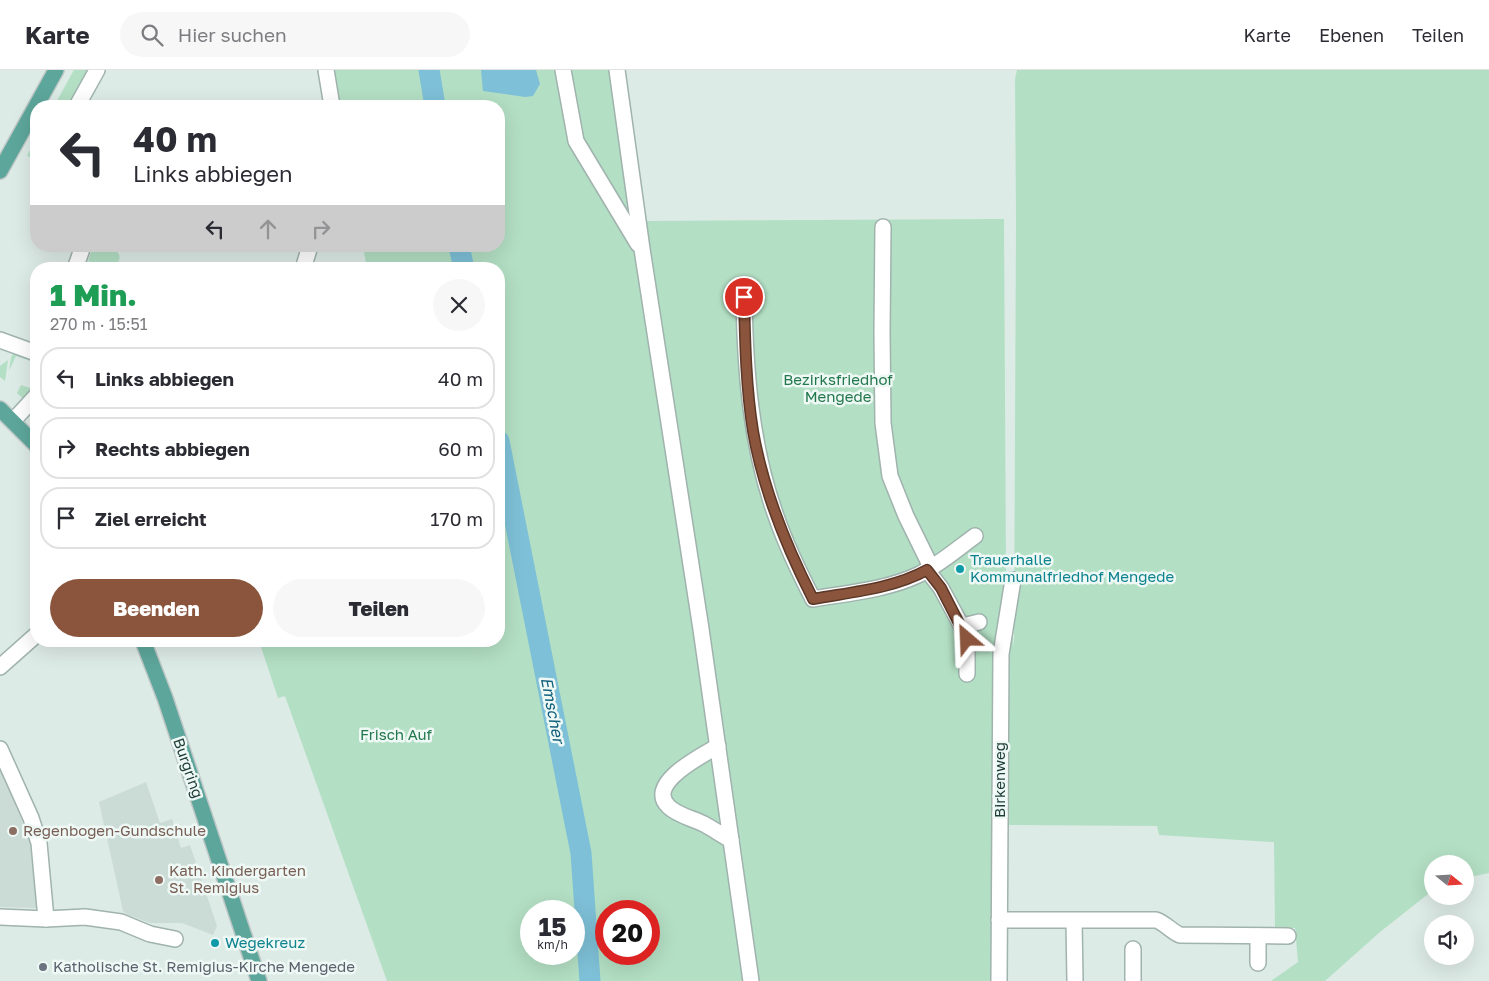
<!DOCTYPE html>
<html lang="de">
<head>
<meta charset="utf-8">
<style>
  :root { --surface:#fff; --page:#f7f7f7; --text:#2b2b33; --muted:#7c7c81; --line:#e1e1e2; --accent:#8a553c }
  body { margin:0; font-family:"Golos Text",sans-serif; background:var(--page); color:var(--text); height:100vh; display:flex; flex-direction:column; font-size:19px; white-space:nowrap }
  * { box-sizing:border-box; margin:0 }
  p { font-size:16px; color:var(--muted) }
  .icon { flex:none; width:28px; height:28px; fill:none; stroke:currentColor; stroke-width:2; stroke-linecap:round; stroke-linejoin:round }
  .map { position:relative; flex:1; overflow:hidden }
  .side { position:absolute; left:30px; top:192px; width:475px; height:385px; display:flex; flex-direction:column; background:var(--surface); border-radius:20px; box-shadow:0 5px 20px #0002 }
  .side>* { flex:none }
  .top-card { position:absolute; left:30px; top:30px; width:475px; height:152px; border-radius:20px; box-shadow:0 5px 20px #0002; background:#fff; color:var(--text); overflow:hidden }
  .needle { width:32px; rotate:108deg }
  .controls { position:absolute; left:1424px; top:785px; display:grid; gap:10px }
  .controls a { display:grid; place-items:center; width:50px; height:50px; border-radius:50%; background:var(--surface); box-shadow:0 5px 20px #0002; font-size:25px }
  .speed { position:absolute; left:520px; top:830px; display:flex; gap:10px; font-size:25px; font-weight:700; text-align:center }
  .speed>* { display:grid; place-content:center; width:65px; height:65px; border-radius:50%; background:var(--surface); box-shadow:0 5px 20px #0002; line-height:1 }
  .speed small { font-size:12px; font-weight:400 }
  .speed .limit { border:8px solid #d22; background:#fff; color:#111 }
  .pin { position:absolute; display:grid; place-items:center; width:42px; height:42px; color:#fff; margin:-21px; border:2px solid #fff; border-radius:50%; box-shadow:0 1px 5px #0007 }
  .me { position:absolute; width:55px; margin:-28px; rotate:334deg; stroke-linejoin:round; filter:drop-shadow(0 0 4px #0008) }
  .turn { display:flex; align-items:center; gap:18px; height:105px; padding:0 20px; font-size:22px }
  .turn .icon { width:65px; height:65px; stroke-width:2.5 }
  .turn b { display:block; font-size:35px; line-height:42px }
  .lanes { display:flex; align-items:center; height:48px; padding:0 20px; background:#0003; justify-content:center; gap:25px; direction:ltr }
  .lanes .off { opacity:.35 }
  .round { display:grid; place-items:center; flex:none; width:52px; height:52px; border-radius:26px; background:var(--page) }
  .overview { display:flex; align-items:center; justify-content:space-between; height:85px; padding:0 20px }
  h1 { font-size:30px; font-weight:800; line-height:38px; color:#1e9e55 }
  .action { display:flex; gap:10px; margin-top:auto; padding:10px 20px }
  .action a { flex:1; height:58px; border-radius:30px; background:var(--accent); color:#fff; font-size:20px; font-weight:800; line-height:58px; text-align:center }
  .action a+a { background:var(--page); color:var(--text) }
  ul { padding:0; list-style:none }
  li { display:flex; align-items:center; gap:15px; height:62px; margin:0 10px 8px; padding:0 10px; border:2px solid var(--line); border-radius:20px }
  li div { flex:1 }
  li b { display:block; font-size:19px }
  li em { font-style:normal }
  header { display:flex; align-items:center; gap:30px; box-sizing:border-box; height:70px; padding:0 25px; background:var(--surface); border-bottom:1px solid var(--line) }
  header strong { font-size:24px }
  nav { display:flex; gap:28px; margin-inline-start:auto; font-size:18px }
  .search { width:350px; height:45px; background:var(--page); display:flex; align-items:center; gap:12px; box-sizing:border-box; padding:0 18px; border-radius:28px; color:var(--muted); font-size:19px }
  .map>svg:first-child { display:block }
  .built { fill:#cbdbd6 }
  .green { fill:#b3dfc4; fill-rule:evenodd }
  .water { fill:#7ec0d7 }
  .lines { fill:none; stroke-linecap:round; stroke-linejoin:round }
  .river { stroke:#7ec0d7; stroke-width:21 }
  .minor-casing { stroke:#a0b3ae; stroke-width:18 }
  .major-casing { stroke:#c0c8c7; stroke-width:18 }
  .minor { stroke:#fff; stroke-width:15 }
  .major { stroke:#5da69b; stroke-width:15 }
  .route-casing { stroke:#5a3727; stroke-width:12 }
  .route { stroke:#8a553c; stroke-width:9 }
  .culture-dot { fill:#0f9aa8; stroke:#eef8f4; stroke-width:2 }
  .education-dot { fill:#8d6e63; stroke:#eef8f4; stroke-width:2 }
  .worship-dot { fill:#6b7280; stroke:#eef8f4; stroke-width:2 }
  .labels { text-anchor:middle; stroke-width:5; stroke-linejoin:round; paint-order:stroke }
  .park-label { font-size:15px; fill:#23774d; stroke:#eef8f4 }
  .culture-label { font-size:15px; fill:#0d838f; stroke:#eef8f4; text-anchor:start }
  .street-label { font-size:15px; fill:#1d3c37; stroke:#eef8f4 }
  .education-label { font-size:15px; fill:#785e54; stroke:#eef8f4; text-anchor:start }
  .worship-label { font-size:15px; fill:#5b616d; stroke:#eef8f4; text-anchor:start }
  .water-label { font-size:16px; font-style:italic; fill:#11607e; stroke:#eef8f4 }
</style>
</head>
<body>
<header>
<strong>Karte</strong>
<div class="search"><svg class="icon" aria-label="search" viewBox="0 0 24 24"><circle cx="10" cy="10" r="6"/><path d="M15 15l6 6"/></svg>Hier suchen</div>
<nav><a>Karte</a><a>Ebenen</a><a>Teilen</a></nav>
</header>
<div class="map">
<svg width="1489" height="911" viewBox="0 0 1489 911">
  <rect width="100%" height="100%" fill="#ddebe6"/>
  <g class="built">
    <polygon points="0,697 30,771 37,838 0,837"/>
    <polygon points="146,712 160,753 172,749 181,778 190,775 217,856 213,865 182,853 150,853 126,844 123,841 99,732"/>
  </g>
  <g class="green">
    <polygon points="74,0 89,0 69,36 54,36"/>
    <path d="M331,0H618L643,151L1004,149L1006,503L1014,577L1016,150L1015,9L1017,0H1489V803L1465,808V794H1432V821L1380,862L1325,911H1271L1298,892L1295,858H1275L1274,772L1159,765L1157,756L1001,755L997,911H590L585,846L580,911H387L285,626L278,628L259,571H499V199H367L363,176H499V36H338ZM531,841H574V884H531ZM606,841H649V884H606Z"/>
    <polygon points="36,68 36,89 27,86"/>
    <path d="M93,176H111L110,178C117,181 121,183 119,191L114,194L112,199H102L103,196L88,191Z"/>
    <polygon points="15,279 36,287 36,293 16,286 9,301 11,288"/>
    <polygon points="8,290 5,311 0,307 0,296"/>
    <polygon points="36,310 36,319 27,332 17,323 21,315 33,319"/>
  </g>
  <polygon class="water" points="481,0 536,0 540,14 533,26 525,27 483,21"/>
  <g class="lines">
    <g class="river">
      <polyline points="429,0 435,36"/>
      <polyline points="459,176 464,199"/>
      <polyline points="499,371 581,783 590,911"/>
    </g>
    <defs>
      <g id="minor">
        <polyline points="326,0 332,36"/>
        <polyline points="563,0 576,71 638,174"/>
        <polyline points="617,0 642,179 701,559 751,911"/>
        <polyline points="77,36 97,0"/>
        <polyline points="883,157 882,262 883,353 890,406 906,446 931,497"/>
        <polyline points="75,199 83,176"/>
        <polyline points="303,199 310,176"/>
        <path d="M744,227C745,300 751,377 776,446C786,475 799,502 813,529C848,523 886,520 918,505C939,495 957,479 975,466"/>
        <polyline points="0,270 36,283"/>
        <polyline points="13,351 36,326"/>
        <polyline points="927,500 941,518 961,555 967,555 979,552"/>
        <polyline points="961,555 967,569 967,604"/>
        <polyline points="0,597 36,565"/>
        <path d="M718,676C703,685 644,714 669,737C679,746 692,748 704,754C713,759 722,765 731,770"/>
        <polyline points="0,679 31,748 39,773 46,849"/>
        <polyline points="0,847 46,849 85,847 121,852 150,864 175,869"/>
        <path d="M999,850H1156C1165,853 1171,861 1180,865L1288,866"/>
        <polyline points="1074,851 1075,911"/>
        <polyline points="1258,893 1258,866"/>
        <polyline points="999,911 1001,584 1013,510"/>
        <polyline points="1133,911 1133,879"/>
      </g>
      <g id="major">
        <polyline points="0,101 56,0"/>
        <polyline points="0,339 36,375"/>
        <polyline points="143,571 165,628 259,911"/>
      </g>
    </defs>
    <use href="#minor" class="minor-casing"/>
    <use href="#major" class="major-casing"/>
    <use href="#minor" class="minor"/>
    <use href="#major" class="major"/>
  </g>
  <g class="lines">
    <defs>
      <path id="route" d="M744,227C745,271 746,318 753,361C763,420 786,476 813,529C851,522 892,519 927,500L941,518L967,569"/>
    </defs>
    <use href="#route" class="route-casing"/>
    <use href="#route" class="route"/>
  </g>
  <g class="culture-dot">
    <circle cx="960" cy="499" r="5"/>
    <circle cx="215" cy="873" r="5"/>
  </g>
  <g class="education-dot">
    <circle cx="13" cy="761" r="5"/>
    <circle cx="159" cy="810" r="5"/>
  </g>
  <circle class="worship-dot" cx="43" cy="897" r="5"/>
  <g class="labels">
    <g class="park-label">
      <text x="838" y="315">Bezirksfriedhof<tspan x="838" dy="17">Mengede</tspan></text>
      <text x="396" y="670">Frisch Auf</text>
    </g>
    <g class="culture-label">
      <text x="970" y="495">Trauerhalle<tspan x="970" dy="17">Kommunalfriedhof Mengede</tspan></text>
      <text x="225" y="878">Wegekreuz</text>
    </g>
    <g class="street-label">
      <text transform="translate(188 698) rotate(71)" y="5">Burgring</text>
      <text transform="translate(1000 710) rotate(-90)" y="5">Birkenweg</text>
    </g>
    <g class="education-label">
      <text x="23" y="766">Regenbogen-Gundschule</text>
      <text x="169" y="806">Kath. Kindergarten<tspan x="169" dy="17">St. Remigius</tspan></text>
    </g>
    <g class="worship-label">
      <text x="53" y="902">Katholische St. Remigius-Kirche Mengede</text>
    </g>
    <g class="water-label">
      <text transform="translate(553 640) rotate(79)" y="6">Emscher</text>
    </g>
  </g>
</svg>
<div class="controls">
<a><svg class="needle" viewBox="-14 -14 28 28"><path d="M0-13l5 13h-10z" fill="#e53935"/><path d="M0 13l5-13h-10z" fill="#7c7c81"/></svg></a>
<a><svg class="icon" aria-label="sound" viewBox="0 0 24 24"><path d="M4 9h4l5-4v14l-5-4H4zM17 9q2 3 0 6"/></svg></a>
</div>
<div class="speed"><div>15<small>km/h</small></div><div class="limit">20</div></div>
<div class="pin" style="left:744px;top:227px;background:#d93025"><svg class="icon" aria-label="arrive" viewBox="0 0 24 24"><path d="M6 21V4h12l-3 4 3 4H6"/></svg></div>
<svg class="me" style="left:967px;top:569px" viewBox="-20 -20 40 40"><path d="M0-17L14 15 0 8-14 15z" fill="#8a553c" stroke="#fff" stroke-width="4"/></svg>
<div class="top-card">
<div class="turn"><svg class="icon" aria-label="left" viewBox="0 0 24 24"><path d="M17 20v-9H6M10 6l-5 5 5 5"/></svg><div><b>40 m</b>Links abbiegen</div></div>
<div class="lanes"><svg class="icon" aria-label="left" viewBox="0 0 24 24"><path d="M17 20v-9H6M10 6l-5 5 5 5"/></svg><svg class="icon off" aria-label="ahead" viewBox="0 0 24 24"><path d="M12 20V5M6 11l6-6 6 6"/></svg><svg class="icon off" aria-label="right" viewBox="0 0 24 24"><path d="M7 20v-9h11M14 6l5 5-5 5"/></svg></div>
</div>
<section class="side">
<div class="overview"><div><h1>1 Min.</h1><p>270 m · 15:51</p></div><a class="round"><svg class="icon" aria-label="close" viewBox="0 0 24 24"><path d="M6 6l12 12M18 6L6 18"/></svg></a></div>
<ul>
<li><svg class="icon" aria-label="left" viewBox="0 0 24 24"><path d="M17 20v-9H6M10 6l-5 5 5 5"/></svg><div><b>Links abbiegen</b></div><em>40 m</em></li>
<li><svg class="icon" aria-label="right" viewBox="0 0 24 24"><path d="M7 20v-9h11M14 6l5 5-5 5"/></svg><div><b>Rechts abbiegen</b></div><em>60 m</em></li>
<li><svg class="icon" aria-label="arrive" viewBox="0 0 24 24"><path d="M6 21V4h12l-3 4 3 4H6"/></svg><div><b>Ziel erreicht</b></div><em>170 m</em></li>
</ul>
<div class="action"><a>Beenden</a><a>Teilen</a></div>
</section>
</div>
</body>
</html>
